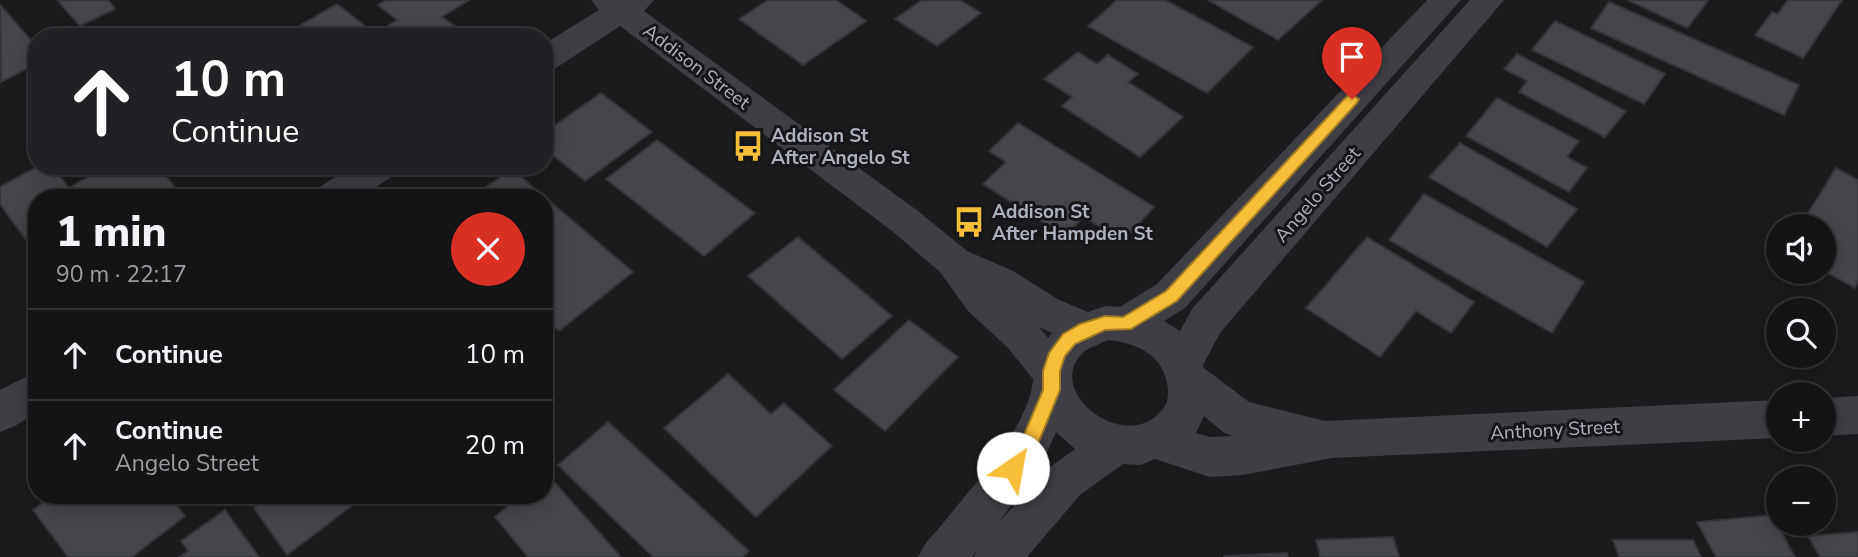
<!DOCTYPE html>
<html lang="en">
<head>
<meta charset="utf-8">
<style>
  :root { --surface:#141416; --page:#212123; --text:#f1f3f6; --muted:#9d9ea1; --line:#333335 }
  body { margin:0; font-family:"Nunito Sans",sans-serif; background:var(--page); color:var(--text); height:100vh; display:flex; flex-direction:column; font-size:26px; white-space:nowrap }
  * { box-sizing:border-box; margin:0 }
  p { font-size:23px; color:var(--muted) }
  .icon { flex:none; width:38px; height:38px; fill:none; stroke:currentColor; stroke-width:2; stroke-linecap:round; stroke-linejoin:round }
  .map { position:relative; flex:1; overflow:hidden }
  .panel { position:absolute; left:28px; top:189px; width:525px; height:315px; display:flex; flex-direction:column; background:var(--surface); border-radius:28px; box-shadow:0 4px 18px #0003,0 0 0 2px var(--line) }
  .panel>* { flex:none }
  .banner { position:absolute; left:28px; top:28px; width:525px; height:147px; border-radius:28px; box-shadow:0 4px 18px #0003,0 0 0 2px var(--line); background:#202124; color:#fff; overflow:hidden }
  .tools { position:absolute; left:1766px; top:214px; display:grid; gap:14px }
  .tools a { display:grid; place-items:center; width:70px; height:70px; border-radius:50%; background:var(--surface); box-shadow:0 4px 18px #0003,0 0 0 2px var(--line); font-size:35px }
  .pin { position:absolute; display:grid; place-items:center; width:60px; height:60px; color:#fff; margin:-72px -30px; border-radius:50% 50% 50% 0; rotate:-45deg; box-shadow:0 0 7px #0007 }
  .pin .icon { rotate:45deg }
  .me { position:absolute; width:77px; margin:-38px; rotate:33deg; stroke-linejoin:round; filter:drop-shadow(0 0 5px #0008) }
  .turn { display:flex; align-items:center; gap:24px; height:147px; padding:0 28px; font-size:32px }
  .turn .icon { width:91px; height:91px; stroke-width:2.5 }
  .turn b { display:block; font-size:49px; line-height:60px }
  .round { display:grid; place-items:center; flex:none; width:74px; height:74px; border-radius:37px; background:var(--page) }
  .overview { display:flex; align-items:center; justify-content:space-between; height:119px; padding:0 28px }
  h1 { font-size:42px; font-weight:800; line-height:52px }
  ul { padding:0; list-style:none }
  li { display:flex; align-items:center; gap:21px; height:91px; padding:0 28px; border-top:2px solid var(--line) }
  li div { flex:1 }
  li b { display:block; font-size:26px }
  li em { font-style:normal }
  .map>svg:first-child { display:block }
  .building { fill:#45464a; stroke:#353539; stroke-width:2 }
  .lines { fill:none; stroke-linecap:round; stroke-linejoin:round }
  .minor { fill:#3e3e44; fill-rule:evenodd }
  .route { fill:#f7be39; stroke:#a17c25; stroke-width:2 }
  .labels { text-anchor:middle; stroke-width:6; stroke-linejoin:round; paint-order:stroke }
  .street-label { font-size:19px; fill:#adb1bd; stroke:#161618 }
  .poi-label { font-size:19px; font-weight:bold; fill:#adb1bd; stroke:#161618; text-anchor:start }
</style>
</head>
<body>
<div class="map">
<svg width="1858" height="557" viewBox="0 0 1858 557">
  <rect width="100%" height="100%" fill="#1b1b1d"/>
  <g class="building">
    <polygon points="57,0 108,0 115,9 80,26"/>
    <polygon points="386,0 469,0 442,17 458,28 444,37 396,37 384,28 397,20 378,5"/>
    <polygon points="768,0 836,0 866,21 803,65 739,19"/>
    <polygon points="922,0 960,0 981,13 937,46 895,19"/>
    <polygon points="1117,0 1165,0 1253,47 1207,93 1088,26"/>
    <polygon points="1208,0 1322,0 1278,40"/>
    <polygon points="1628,0 1706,0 1708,1 1687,28"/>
    <polygon points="1788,0 1842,0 1803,58 1755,35 1772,12 1778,14"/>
    <polygon points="1609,2 1799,85 1784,115 1591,28"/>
    <polygon points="337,4 379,37 292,37 287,33"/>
    <polygon points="0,5 37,47 37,64 1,82"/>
    <polygon points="1555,21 1665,74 1644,104 1532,50"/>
    <polygon points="1078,52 1097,64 1108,55 1138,74 1128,82 1183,117 1140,157 1062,106 1072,97 1044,79"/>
    <polygon points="1517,54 1626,111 1605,137 1519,92 1527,81 1504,69"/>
    <polygon points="601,93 652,132 585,181 544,148 544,133"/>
    <polygon points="1497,98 1579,141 1567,157 1587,168 1569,192 1466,136"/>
    <polygon points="1018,123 1154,207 1123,241 1084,217 1064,236 983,184 1006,162 989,151"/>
    <polygon points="657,140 755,213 704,256 606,179"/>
    <polygon points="1460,143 1577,209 1547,247 1429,177"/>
    <polygon points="38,166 52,166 69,188 107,166 157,166 176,188 160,198 37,198 37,245 32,248 0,204 0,187"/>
    <polygon points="1836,168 1858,180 1858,282 1855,288 1824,271 1824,226 1800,226"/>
    <polygon points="512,169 633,272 559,331 544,317 544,280 547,278 544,276 544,198 470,198"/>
    <polygon points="1424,194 1584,282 1552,333 1389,240"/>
    <polygon points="798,237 892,316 842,359 748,276"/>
    <polygon points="1367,237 1474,302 1451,333 1416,311 1380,357 1306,308"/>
    <polygon points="909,320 958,357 885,431 834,390"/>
    <polygon points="728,374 771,414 784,403 832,446 756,517 664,428"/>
    <polygon points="608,422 749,551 743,557 653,557 558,465"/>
    <polygon points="548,475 621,557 528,557 495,517 522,495 544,495 544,478"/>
    <polygon points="53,495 168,495 185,516 132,557 68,557 33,510"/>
    <polygon points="271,495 366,495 287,555 254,508"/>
    <polygon points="225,510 259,557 179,557 188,551 181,541"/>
    <polygon points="1772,515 1795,557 1716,557 1697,522"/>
    <polygon points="1858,532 1858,557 1820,557 1808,536"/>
    <polygon points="1393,537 1399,557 1320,557 1316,540"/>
    <polygon points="1613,540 1693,540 1701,557 1619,557"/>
    <polygon points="1287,553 1288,557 1223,556"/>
  </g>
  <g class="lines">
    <g class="minor">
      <path d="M591,0H654L644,11L918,211L967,251L1013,271L1059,300L1088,312L1105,306L1120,307L1157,284L1427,0H1461L1185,308L1164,321L1180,331L1192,309L1470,0H1504L1220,333L1203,365L1204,368L1249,402L1325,421L1778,400V438L1332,458L1243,475L1210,477L1155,459L1140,465L1123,464L1080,495L1027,557H974L977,550L972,557H918C925,542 934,534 944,522C973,485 1030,426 1033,379L1008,348L968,311L940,272L892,231L620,26L556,68L544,72V44L599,10ZM1039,327L1052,333L1048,338ZM1108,340C1138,343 1165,356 1168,389C1168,396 1168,403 1163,409C1126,457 1041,390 1084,352C1090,347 1101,344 1108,340ZM1204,416L1223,432L1232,436L1210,437L1196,433ZM1056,432L1075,449L1050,467L998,523L1042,464Z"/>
      <polygon points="352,166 398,166 393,176 359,198 313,198 318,188"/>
      <polygon points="37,371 37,412 15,426 0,432 0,390"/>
      <polygon points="1858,396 1858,434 1824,436 1824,398"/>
    </g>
  </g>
  <polygon class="route" points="1352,94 1359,99 1357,103 1177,301 1131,329 1105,330 1075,344 1065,356 1060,371 1060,390 1033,456 1019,474 1013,477 1006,474 1004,468 1020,444 1043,390 1043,371 1049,353 1063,334 1080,324 1105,316 1123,317 1166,291 1347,96"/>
  <defs>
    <symbol id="bus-bare" viewBox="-9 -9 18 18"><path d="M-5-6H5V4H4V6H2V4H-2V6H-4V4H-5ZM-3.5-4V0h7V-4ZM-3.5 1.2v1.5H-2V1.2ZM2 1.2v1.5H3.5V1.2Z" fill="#f7be39" stroke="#161618" stroke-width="2.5" paint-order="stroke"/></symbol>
  </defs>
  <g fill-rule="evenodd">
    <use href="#bus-bare" x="726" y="124" width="44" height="44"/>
    <use href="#bus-bare" x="947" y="200" width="44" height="44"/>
  </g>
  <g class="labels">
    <g class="street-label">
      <text transform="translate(697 66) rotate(37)" y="7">Addison Street</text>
      <text transform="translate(1317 194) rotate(-49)" y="7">Angelo Street</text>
      <text transform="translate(1555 429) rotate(-3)" y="7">Anthony Street</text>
    </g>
    <g class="poi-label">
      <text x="771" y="142">Addison St<tspan x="771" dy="22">After Angelo St</tspan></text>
      <text x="992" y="218">Addison St<tspan x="992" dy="22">After Hampden St</tspan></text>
    </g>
  </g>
</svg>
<div class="tools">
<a><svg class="icon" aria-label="sound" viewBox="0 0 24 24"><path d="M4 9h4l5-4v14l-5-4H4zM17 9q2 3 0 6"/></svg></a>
<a><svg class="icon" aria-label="search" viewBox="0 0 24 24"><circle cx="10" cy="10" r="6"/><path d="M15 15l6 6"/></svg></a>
<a>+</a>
<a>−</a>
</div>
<div class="pin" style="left:1352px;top:99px;background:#d93025"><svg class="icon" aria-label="arrive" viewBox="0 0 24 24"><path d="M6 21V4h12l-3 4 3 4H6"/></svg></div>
<svg class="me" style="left:1013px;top:468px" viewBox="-20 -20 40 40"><circle r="19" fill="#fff"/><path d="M0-13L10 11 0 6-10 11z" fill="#f7be39"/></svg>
<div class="banner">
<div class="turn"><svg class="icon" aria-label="ahead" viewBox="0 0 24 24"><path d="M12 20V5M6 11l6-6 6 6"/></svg><div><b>10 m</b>Continue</div></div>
</div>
<section class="panel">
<div class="overview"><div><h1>1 min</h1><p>90 m · 22:17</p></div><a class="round" style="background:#d93025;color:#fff"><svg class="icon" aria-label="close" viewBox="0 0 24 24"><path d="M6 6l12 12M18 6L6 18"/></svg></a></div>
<ul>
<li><svg class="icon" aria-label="ahead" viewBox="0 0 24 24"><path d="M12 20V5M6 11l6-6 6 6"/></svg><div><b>Continue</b></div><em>10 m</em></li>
<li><svg class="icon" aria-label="ahead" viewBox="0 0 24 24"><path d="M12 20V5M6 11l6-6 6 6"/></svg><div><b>Continue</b><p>Angelo Street</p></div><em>20 m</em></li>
</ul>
</section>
</div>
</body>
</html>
